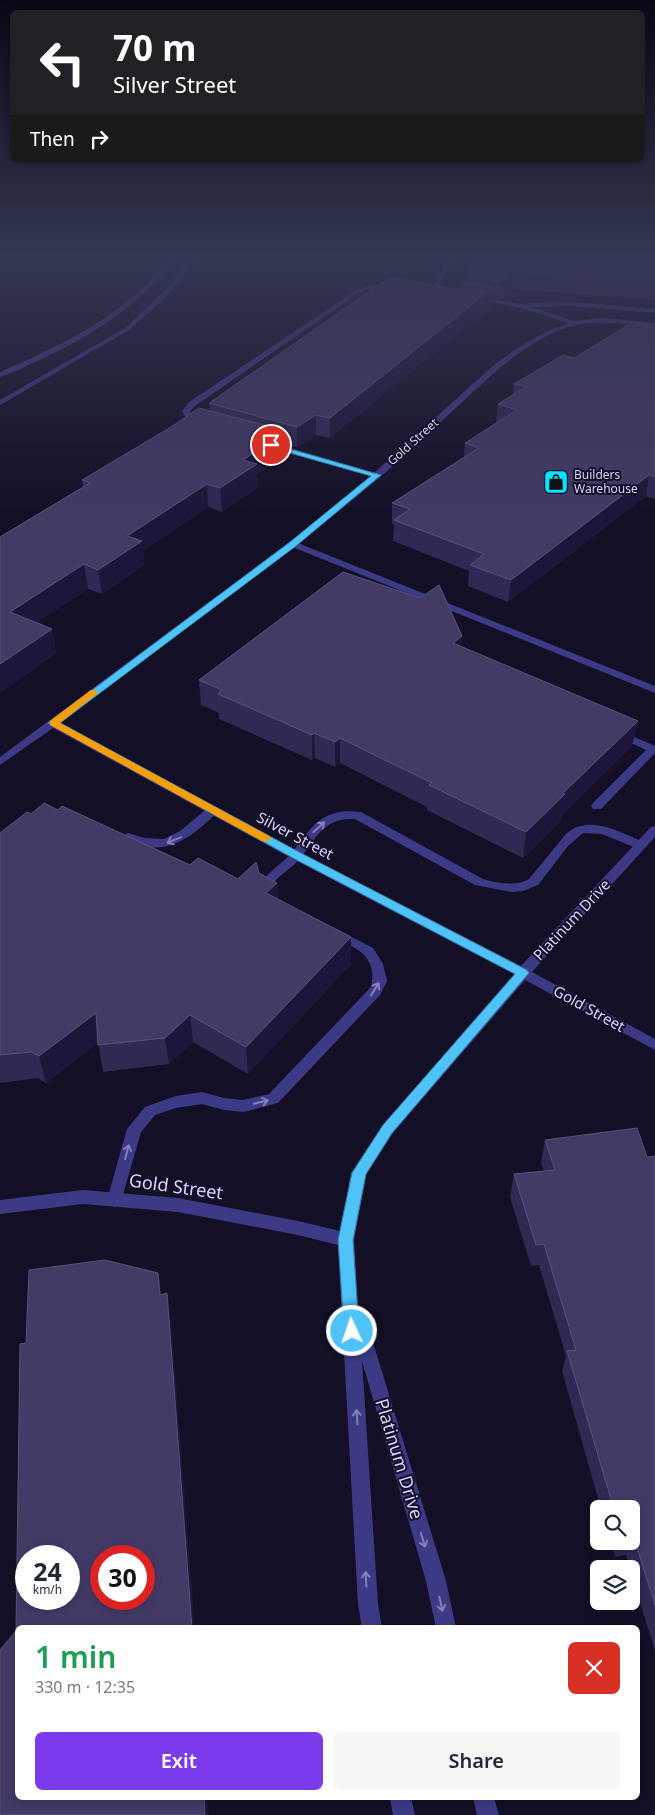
<!DOCTYPE html>
<html lang="en">
<head>
<meta charset="utf-8">
<style>
  :root { --surface:#fff; --page:#f6f6f7; --text:#1f2937; --muted:#747a83; --accent:#7c3aed }
  body { margin:0; font-family:"Noto Sans",sans-serif; background:var(--page); color:var(--text); height:100vh; display:flex; flex-direction:column; font-size:19px; white-space:nowrap }
  * { box-sizing:border-box; margin:0 }
  p { font-size:16px; color:var(--muted) }
  .icon { flex:none; width:28px; height:28px; fill:none; stroke:currentColor; stroke-width:2; stroke-linecap:round; stroke-linejoin:round }
  .map { position:relative; flex:1; overflow:hidden }
  .details { position:absolute; left:15px; top:1625px; width:625px; height:175px; display:flex; flex-direction:column; background:var(--surface); border-radius:8px; box-shadow:0 2px 8px #0003 }
  .details>* { flex:none }
  .guide { position:absolute; left:10px; top:10px; width:635px; height:152px; border-radius:8px; box-shadow:0 2px 8px #0003; background:#202124; color:#fff; overflow:hidden }
  .controls { position:absolute; left:590px; top:1500px; display:grid; gap:10px }
  .controls a { display:grid; place-items:center; width:50px; height:50px; border-radius:8px; background:var(--surface); box-shadow:0 2px 8px #0003; font-size:25px }
  .speed { position:absolute; left:15px; top:1545px; display:flex; gap:10px; font-size:25px; font-weight:700; text-align:center }
  .speed>* { display:grid; place-content:center; width:65px; height:65px; border-radius:50%; background:var(--surface); box-shadow:0 2px 8px #0003; line-height:1 }
  .speed small { font-size:12px; font-weight:400 }
  .speed .limit { border:8px solid #d22; background:#fff; color:#111 }
  .pin { position:absolute; display:grid; place-items:center; width:42px; height:42px; color:#fff; margin:-21px; border:2px solid #fff; border-radius:50%; box-shadow:0 1px 5px #0007 }
  .me { position:absolute; width:55px; margin:-28px; rotate:357deg; stroke-linejoin:round; filter:drop-shadow(0 0 4px #0008) }
  .turn { display:flex; align-items:center; gap:18px; height:105px; padding:0 20px; font-size:22px }
  .turn .icon { width:65px; height:65px; stroke-width:2.5 }
  .turn b { display:block; font-size:35px; line-height:42px }
  .then { display:flex; align-items:center; height:48px; padding:0 20px; background:#0003; gap:10px; font-size:19px }
  .round { display:grid; place-items:center; flex:none; width:52px; height:52px; border-radius:8px; background:var(--page) }
  .head { display:flex; align-items:center; justify-content:space-between; height:85px; padding:0 20px }
  h1 { font-size:30px; font-weight:600; line-height:38px; color:#1e9e55 }
  .action { display:flex; gap:10px; margin-top:auto; padding:10px 20px }
  .action a { flex:1; height:58px; border-radius:8px; background:var(--accent); color:#fff; font-size:20px; font-weight:600; line-height:58px; text-align:center }
  .action a+a { background:var(--page); color:var(--text) }
  .map>svg:first-child { display:block }
  .lines { fill:none; stroke-linecap:round; stroke-linejoin:round }
  .service { fill:#3d3a85; fill-rule:evenodd }
  .minor { fill:#3d3a85; fill-rule:evenodd }
  .wall { fill:#312854 }
  .shaded-wall { fill:#1d163a }
  .building { fill:#433a66; stroke:#5a527e; fill-rule:evenodd }
  .oneway { stroke:#837fbc }
  .route { fill:#4fc3f7; stroke:#337fa1 }
  .slow { fill:#f59e0b }
  .labels { text-anchor:middle; stroke-width:4; stroke-linejoin:round; paint-order:stroke }
  .far-street-label { font-size:12px; fill:#d9d4ff; stroke:#130f26 }
  .far-poi-label { font-size:12px; fill:#d9d4ff; stroke:#130f26; text-anchor:start }
  .street-label { font-size:15px; fill:#d9d4ff; stroke:#130f26 }
  .near-street-label { font-size:18px; fill:#d9d4ff; stroke:#130f26 }
</style>
</head>
<body>
<div class="map">
<svg width="655" height="1815" viewBox="0 0 655 1815">
  <rect width="100%" height="100%" fill="#130f26"/>
  <g class="lines">
    <g class="service">
      <polygon points="448,258 454,258 435,291 431,291"/>
      <path d="M393,283L396,285L395,286L362,291L195,406L190,411L192,418L204,423V427C193,428 186,420 182,411L189,402L358,289L369,285Z"/>
      <polygon points="477,296 526,305 529,303 572,302 655,309 655,313 572,306 531,307 577,322 578,323 575,325 520,308 475,299 474,298"/>
      <polygon points="268,443 274,443 381,475 374,477 268,447"/>
      <polygon points="293,541 655,686 655,693 290,546 290,542"/>
      <polygon points="618,730 655,746 655,753 601,809 593,809 591,806 593,803 646,750 614,735 613,733 614,731"/>
      <path d="M213,806L219,810L217,813C195,833 172,855 139,845C133,843 126,842 122,837L128,833L144,838L164,839L180,831L209,807Z"/>
      <path d="M345,811L361,812L483,879C498,883 516,887 529,879L566,834C584,817 609,827 630,836C636,839 643,841 647,846L641,850L602,834L583,833L568,846L538,885L523,891L511,892L475,885L355,819C320,817 315,843 295,864C288,870 276,878 272,886C270,889 271,893 269,897H261L259,887C266,874 278,866 289,856C309,834 312,816 345,811Z"/>
      <path d="M336,929L373,948L383,964L387,981L380,995L278,1103L244,1112L224,1110L202,1104L176,1108L155,1115L141,1132L120,1205L115,1207L110,1205L107,1200L127,1129L145,1107L176,1096L202,1092L224,1098L244,1100L269,1094L370,988C375,978 372,962 363,954C356,947 341,942 331,937L330,934L331,931Z"/>
    </g>
    <g class="minor">
      <path d="M169,258H175C141,305 94,334 42,359C28,365 14,373 0,377V372C66,343 124,316 169,258Z"/>
      <polygon points="193,258 199,258 166,297 129,330 0,405 0,400 125,328 161,294"/>
      <path d="M604,318L655,323V327C621,324 587,317 555,332C522,347 496,371 470,395C439,423 409,452 378,479C275,564 167,643 60,722L299,852L521,966L651,827L655,826V837L532,972L655,1039V1050L525,980L393,1133L366,1175L354,1240L358,1306L362,1308L364,1313L446,1581L456,1628H436L426,1581L362,1361L378,1604L382,1628H362L358,1604L338,1245L298,1235L178,1212L83,1204L0,1214V1200L83,1190L178,1198L298,1221L340,1231L351,1173L383,1125L514,974L291,858L53,728L0,765V757L290,542L374,473L495,364C529,339 561,319 604,318Z"/>
      <polygon points="390,1798 411,1798 415,1815 393,1815"/>
      <polygon points="473,1798 494,1798 499,1815 477,1815"/>
    </g>
  </g>
  <g class="wall">
    <polygon points="655,258 655,300 512,289 501,299 494,297 493,305 330,438 316,435 297,447 287,445 287,454 257,474 258,487 222,512 208,507 143,551 144,565 102,594 88,589 37,622 52,629 56,653 0,693 0,537 83,487 82,480 210,411 209,403 460,290 466,282 467,275"/>
    <polygon points="655,328 655,499 646,496 508,602 468,586 469,571 393,541 394,525 392,524 392,503 464,457 465,443 496,423 498,404 513,395 514,384 574,358"/>
    <polygon points="462,636 461,646 632,746 562,815 561,820 523,858 427,810 427,807 340,763 335,767 315,758 312,760 219,719 219,713 201,705 199,680"/>
    <polygon points="58,810 190,865 238,879 259,873 277,883 278,899 351,937 351,964 248,1074 193,1042 169,1064 103,1072 98,1043 46,1083 38,1078 0,1083 0,833 31,814"/>
    <polygon points="545,1140 647,1157 655,1156 655,1651 631,1573 631,1569 630,1569 626,1555 615,1557 611,1541 631,1541 631,1509 601,1509 562,1371 566,1356 539,1265 531,1266 510,1197 514,1174 544,1171 541,1162"/>
  </g>
  <g class="shaded-wall">
    <polygon points="514,271 512,289 501,299 502,281"/>
    <polygon points="494,287 493,305 330,438 330,418"/>
    <polygon points="316,415 316,435 297,447 297,427"/>
    <polygon points="287,431 287,454 257,474 258,487 222,512 220,488 243,460"/>
    <polygon points="649,475 646,496 508,602 511,580"/>
    <polygon points="207,484 208,507 143,551 144,565 102,594 98,570 127,536"/>
    <polygon points="84,564 88,589 15,637 10,612"/>
    <polygon points="52,629 56,653 0,693 0,664"/>
    <polygon points="462,636 459,660 453,643"/>
    <polygon points="638,721 632,746 562,815 561,820 523,858 526,832 563,793"/>
    <polygon points="314,733 315,758 312,760 312,735"/>
    <polygon points="340,738 340,763 335,767 335,742"/>
    <polygon points="277,883 278,910 266,893"/>
    <polygon points="351,937 351,964 248,1074 246,1047"/>
    <polygon points="96,1013 102,1040 46,1083 39,1056"/>
    <polygon points="190,1015 193,1042 169,1064 165,1038"/>
    <polygon points="158,1273 162,1298 160,1295"/>
    <polygon points="167,1293 171,1318 195,1628 192,1628"/>
    <polygon points="204,1798 207,1798 209,1815 205,1815"/>
  </g>
  <g class="building">
    <polygon points="474,258 655,258 655,282 514,271 502,281 467,275"/>
    <polygon points="390,277 460,290 464,282 494,287 330,418 316,415 297,427 209,403"/>
    <polygon points="633,322 655,328 655,477 649,475 511,580 470,565 484,554 394,520 410,509 392,503 479,448 465,443 517,410 498,404 526,387 514,384 563,355 574,358"/>
    <polygon points="199,408 287,431 243,460 257,464 220,488 207,484 127,536 142,541 98,570 84,564 10,612 52,629 0,664 0,537 90,483 82,480 171,427"/>
    <polygon points="343,572 420,598 439,585 462,636 453,643 638,721 563,793 565,794 526,832 429,785 432,783 340,738 335,742 314,733 312,735 218,694 222,690 199,680"/>
    <polygon points="44,803 58,810 62,806 190,865 198,858 238,879 256,862 259,873 277,883 266,893 351,937 246,1047 190,1015 165,1038 98,1045 96,1013 39,1056 31,1052 0,1055 0,833 27,812 31,814"/>
    <polygon points="637,1128 647,1157 655,1156 655,1605 634,1538 631,1538 631,1509 614,1509 567,1351 576,1350 544,1244 536,1245 514,1174 555,1170 545,1140"/>
    <path d="M105,1260L158,1273L160,1295L167,1293L192,1628H18V1798H204L205,1815H0V1650L16,1631L20,1344L26,1343L29,1270ZM26,1556H69V1599H26ZM101,1556H144V1599H101Z"/>
  </g>
  <defs><path id="oneway-shaft" d="M-6 0H5M1.5-3L5.5 0L1.5 3" fill="none" stroke-width="1.6" stroke-linecap="round" stroke-linejoin="round" transform="scale(1.25)"/></defs>
  <g class="oneway">
    <use href="#oneway-shaft" transform="translate(319 827) rotate(-42)"/>
    <use href="#oneway-shaft" transform="translate(174 840) rotate(157)"/>
    <use href="#oneway-shaft" transform="translate(375 989) rotate(-58)"/>
    <use href="#oneway-shaft" transform="translate(261 1102) rotate(-13)"/>
    <use href="#oneway-shaft" transform="translate(127 1152) rotate(-75)"/>
    <use href="#oneway-shaft" transform="translate(357 1417) rotate(-93)"/>
    <use href="#oneway-shaft" transform="translate(423 1540) rotate(73)"/>
    <use href="#oneway-shaft" transform="translate(366 1579) rotate(-93)"/>
    <use href="#oneway-shaft" transform="translate(441 1604) rotate(77)"/>
  </g>
  <linearGradient id="sky" x2="0" y2="1"><stop stop-color="#0a0815"/><stop offset="0.5" stop-color="#333752"/><stop offset="1" stop-color="#333752" stop-opacity="0"/></linearGradient>
  <rect width="655" height="512" fill="url(#sky)"/>
  <polygon class="route" points="269,443 381,475 296,546 60,723 299,852 527,970 529,973 392,1133 366,1174 353,1240 359,1331 357,1336 352,1338 347,1336 344,1331 338,1240 352,1173 383,1125 515,974 291,857 48,723 290,542 371,476 269,447"/>
  <polygon class="slow" points="91,690 94,690 99,692 60,723 269,836 271,839 269,841 262,841 50,725 50,721"/>
  <defs>
    <symbol id="shop-square" viewBox="-11 -11 22 22"><rect x="-9" y="-9" width="18" height="18" rx="4" fill="#00e5ff" stroke="#130f26"/><path d="M-5-2.5h2.3a2.7 3.5 0 0 1 5.4 0H5L5.5 6h-11ZM-1.5-2.5h3a1.5 2.3 0 0 0-3 0Z" fill="#111"/></symbol>
  </defs>
  <g fill-rule="evenodd">
    <use href="#shop-square" x="542" y="468" width="28" height="28"/>
  </g>
  <g class="labels">
    <g class="far-street-label">
      <text transform="translate(413 442) rotate(-42)" y="4">Gold Street</text>
    </g>
    <g class="far-poi-label">
      <text x="574" y="479">Builders<tspan x="574" dy="14">Warehouse</tspan></text>
    </g>
    <g class="street-label">
      <text transform="translate(295 836) rotate(28)" y="5">Silver Street</text>
      <text transform="translate(572 920) rotate(-47)" y="5">Platinum Drive</text>
      <text transform="translate(589 1009) rotate(29)" y="5">Gold Street</text>
    </g>
    <g class="near-street-label">
      <text transform="translate(176 1187) rotate(8)" y="6">Gold Street</text>
      <text transform="translate(399 1459) rotate(73)" y="6">Platinum Drive</text>
    </g>
  </g>
</svg>
<div class="controls">
<a><svg class="icon" aria-label="search" viewBox="0 0 24 24"><circle cx="10" cy="10" r="6"/><path d="M15 15l6 6"/></svg></a>
<a><svg class="icon" aria-label="layers" viewBox="0 0 24 24"><path d="M12 4l9 5-9 5-9-5zM3 14l9 5 9-5"/></svg></a>
</div>
<div class="speed"><div>24<small>km/h</small></div><div class="limit">30</div></div>
<div class="pin" style="left:271px;top:445px;background:#d93025"><svg class="icon" aria-label="arrive" viewBox="0 0 24 24"><path d="M6 21V4h12l-3 4 3 4H6"/></svg></div>
<svg class="me" style="left:352px;top:1331px" viewBox="-20 -20 40 40"><circle r="17" fill="#4fc3f7" stroke="#fff" stroke-width="3"/><path d="M0-11L8 9 0 5-8 9z" fill="#fff"/></svg>
<div class="guide">
<div class="turn"><svg class="icon" aria-label="left" viewBox="0 0 24 24"><path d="M17 20v-9H6M10 6l-5 5 5 5"/></svg><div><b>70 m</b>Silver Street</div></div>
<div class="then">Then<svg class="icon" aria-label="right" viewBox="0 0 24 24"><path d="M7 20v-9h11M14 6l5 5-5 5"/></svg></div>
</div>
<section class="details">
<div class="head"><div><h1>1 min</h1><p>330 m · 12:35</p></div><a class="round" style="background:#d93025;color:#fff"><svg class="icon" aria-label="close" viewBox="0 0 24 24"><path d="M6 6l12 12M18 6L6 18"/></svg></a></div>
<div class="action"><a>Exit</a><a>Share</a></div>
</section>
</div>
</body>
</html>
